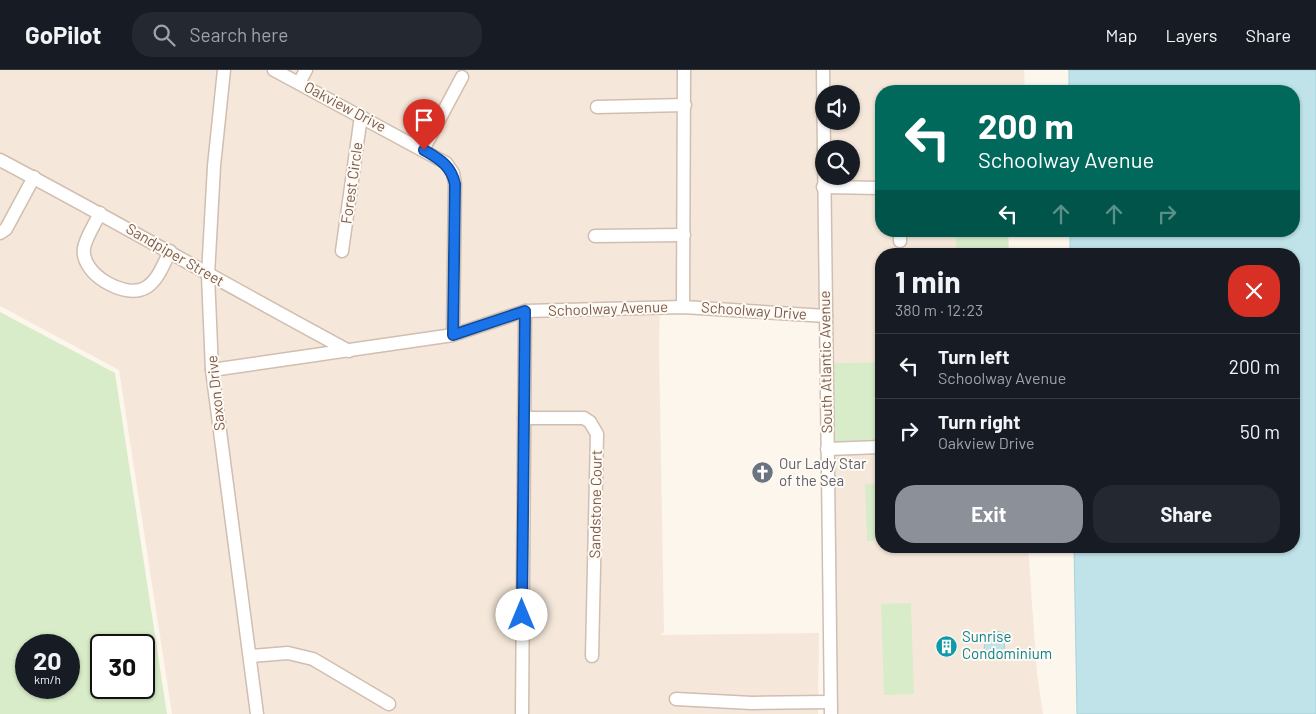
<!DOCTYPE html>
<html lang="en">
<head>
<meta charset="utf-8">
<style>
  :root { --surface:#171b24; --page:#242831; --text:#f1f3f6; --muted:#9ea1a6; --line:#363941; --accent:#8c9099 }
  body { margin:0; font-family:Barlow,sans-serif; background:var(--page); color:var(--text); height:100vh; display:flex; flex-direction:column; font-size:19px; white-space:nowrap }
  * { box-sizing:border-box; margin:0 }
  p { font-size:16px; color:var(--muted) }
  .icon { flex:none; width:28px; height:28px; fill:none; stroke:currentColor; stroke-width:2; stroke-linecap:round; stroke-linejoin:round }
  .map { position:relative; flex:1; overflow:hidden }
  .sheet { position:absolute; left:875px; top:178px; width:425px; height:305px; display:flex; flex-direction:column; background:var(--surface); border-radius:20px; box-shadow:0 1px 4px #0004 }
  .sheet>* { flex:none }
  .hud { position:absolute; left:875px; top:15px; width:425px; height:152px; border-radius:20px; box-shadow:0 1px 4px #0004; background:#00695c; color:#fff; overflow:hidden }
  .buttons { position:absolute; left:815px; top:15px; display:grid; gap:10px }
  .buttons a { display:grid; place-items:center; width:45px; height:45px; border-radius:50%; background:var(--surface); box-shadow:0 1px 4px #0004; font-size:25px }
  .speed { position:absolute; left:15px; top:564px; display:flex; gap:10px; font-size:25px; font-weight:700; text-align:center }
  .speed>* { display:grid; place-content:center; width:65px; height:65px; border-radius:50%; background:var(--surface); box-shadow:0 1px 4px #0004; line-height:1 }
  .speed small { font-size:12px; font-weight:400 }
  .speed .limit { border:2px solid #111; border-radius:8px; background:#fff; color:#111 }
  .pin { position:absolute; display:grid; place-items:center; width:42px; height:42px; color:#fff; margin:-51px -21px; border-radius:50% 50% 50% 0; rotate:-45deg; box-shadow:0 0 5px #0007 }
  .pin .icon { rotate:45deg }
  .me { position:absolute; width:55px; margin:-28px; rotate:0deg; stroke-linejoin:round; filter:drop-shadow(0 0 4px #0008) }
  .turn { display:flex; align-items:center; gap:18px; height:105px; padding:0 20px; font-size:22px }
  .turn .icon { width:65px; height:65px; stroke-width:2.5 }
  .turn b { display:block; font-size:35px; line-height:42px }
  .lanes { display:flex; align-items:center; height:48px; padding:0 20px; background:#0003; justify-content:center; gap:25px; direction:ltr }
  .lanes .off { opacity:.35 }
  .round { display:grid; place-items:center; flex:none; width:52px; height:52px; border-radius:20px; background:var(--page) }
  .summary { display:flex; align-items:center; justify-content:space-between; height:85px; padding:0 20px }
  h1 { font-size:30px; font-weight:700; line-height:38px }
  .action { display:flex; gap:10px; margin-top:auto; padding:10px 20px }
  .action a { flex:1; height:58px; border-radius:20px; background:var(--accent); color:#fff; font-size:20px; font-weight:700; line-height:58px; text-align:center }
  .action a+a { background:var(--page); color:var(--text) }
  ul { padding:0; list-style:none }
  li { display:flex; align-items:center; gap:15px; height:65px; padding:0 20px; border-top:1px solid var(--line) }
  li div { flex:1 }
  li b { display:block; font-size:19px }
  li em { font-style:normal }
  header { display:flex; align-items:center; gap:30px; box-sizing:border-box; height:70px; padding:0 25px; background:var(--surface); border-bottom:1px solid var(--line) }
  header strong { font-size:24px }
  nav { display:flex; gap:28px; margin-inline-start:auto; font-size:18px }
  .search { width:350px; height:45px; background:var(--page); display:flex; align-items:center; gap:12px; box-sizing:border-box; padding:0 18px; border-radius:20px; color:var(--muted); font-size:19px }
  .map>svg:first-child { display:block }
  .residential { fill:#f5e8da }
  .green { fill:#d8ecc9; fill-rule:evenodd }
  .water { fill:#bfe3e8; stroke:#a5d3da }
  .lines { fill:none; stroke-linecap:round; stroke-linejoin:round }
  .minor-casing { stroke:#d1beb0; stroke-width:15 }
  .minor { stroke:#fff; stroke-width:12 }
  .route-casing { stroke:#114b97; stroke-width:12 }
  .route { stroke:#1a73e8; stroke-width:9 }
  .labels { text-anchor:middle; stroke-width:4; stroke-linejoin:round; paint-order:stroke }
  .street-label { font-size:15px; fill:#7a5c4d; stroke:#fffaf3 }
  .worship-label { font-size:15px; fill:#5b616d; stroke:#fffaf3; text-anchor:start }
  .culture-label { font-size:15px; fill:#0d838f; stroke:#fffaf3; text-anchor:start }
</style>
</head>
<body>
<header>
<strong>GoPilot</strong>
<div class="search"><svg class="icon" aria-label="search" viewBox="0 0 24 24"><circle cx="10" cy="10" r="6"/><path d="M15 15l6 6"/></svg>Search here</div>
<nav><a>Map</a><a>Layers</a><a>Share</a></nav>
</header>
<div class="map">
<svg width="1316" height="644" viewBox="0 0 1316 644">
  <rect width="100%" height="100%" fill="#fdf6ec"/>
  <g class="residential">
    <polygon points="0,0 823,0 826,246 660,238 659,277 664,562 660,565 819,563 818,644 172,644 119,300 0,236"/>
    <polygon points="828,0 1024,0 1025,21 881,21 881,161 956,161 956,183 966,184 881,184 881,292 831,293 828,106 851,106 851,79 828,79 828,51 851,51 851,24 828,24"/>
    <polygon points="833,379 881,380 881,476 1028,476 1037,603 1043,644 836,644"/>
  </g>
  <g class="green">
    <polygon points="956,161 1008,161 1009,184 956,183"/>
    <path d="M0,242L115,303L167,644H0ZM26,575H69V618H26ZM101,575H144V618H101Z"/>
    <polygon points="881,292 881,380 833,379 831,293"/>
    <polygon points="881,413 881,470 867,471 865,414"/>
    <polygon points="911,533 914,624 884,625 881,534"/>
  </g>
  <g class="water">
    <polygon points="1069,0 1316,0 1316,644 1077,644 1074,476 1294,476 1294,184 1070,184 1070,161 1294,161 1294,21 1069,21"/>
    <polygon points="998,561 1004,563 1005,587 1000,590 996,583 984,580 985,571 995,567"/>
  </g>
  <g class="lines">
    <defs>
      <g id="minor">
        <polyline points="224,0 214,96 208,205 212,300 257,644"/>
        <polyline points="274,0 446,93 453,103 455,114 453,265"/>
        <polyline points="823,0 831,644"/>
        <polyline points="299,13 306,0"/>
        <polyline points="597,37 685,35"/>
        <polyline points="423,80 462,7"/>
        <path d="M0,90C117,152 232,218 349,281"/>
        <polyline points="823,117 881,118"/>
        <path d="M100,143C95,154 86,167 84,178C80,204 125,229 145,218C158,211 164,193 170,181"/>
        <polyline points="0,163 6,159 34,107"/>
        <polyline points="595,166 684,165"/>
        <polyline points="900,171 900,161"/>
        <polyline points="342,181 361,46"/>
        <polyline points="683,237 684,0"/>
        <polyline points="212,300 453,265 525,241 683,237 826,246"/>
        <polyline points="524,348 584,348 590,352 597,364 592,586"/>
        <polyline points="827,379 881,377"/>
        <polyline points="250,586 288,583 313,589 389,634"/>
        <polyline points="676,629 752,633 830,632"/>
        <polyline points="522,644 525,241"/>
      </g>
    </defs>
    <use href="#minor" class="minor-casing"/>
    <use href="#minor" class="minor"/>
  </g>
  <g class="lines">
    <defs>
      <path id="route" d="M424,80C439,89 451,95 455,114L453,265L525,241L522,545"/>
    </defs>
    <use href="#route" class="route-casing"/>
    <use href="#route" class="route"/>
  </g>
  <defs>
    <symbol id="church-disc" viewBox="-11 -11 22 22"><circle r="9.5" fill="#6b7280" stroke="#fffaf3"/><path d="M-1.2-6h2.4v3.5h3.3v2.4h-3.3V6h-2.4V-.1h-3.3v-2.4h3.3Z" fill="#fff"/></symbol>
    <symbol id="building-disc" viewBox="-11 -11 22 22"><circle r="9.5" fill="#0f9aa8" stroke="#fffaf3"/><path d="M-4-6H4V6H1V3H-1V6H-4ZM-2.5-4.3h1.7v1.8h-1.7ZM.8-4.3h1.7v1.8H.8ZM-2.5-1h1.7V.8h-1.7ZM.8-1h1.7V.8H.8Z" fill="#fff"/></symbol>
  </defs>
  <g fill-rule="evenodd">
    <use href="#church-disc" x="750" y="390" width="25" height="25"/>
    <use href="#building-disc" x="934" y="564" width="25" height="25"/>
  </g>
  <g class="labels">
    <g class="street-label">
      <text transform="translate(345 37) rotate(28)" y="5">Oakview Drive</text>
      <text transform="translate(352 113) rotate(-82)" y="5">Forest Circle</text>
      <text transform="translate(175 185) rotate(30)" y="5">Sandpiper Street</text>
      <text transform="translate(608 239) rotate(-2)" y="5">Schoolway Avenue</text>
      <text transform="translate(754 241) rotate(4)" y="5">Schoolway Drive</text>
      <text transform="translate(826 292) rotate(-91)" y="5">South Atlantic Avenue</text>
      <text transform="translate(216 323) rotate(-96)" y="5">Saxon Drive</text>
      <text transform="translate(596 434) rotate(-89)" y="5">Sandstone Court</text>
    </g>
    <g class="worship-label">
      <text x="779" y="399">Our Lady Star<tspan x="779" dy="17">of the Sea</tspan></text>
    </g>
    <g class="culture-label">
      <text x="962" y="572">Sunrise<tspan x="962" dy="17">Condominium</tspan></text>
    </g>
  </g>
</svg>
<div class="buttons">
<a><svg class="icon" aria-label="sound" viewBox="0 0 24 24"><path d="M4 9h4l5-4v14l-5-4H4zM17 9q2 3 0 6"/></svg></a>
<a><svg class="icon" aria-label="search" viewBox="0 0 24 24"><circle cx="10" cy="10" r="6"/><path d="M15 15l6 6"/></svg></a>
</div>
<div class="speed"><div>20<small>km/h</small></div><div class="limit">30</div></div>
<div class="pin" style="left:424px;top:80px;background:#d93025"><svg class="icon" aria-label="arrive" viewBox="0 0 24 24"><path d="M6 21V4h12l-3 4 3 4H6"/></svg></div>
<svg class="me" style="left:522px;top:545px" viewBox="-20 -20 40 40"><circle r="19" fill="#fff"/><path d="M0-13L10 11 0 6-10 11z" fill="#1a73e8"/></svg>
<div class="hud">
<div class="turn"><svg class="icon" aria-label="left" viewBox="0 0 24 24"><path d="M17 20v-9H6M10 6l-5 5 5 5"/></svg><div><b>200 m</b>Schoolway Avenue</div></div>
<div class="lanes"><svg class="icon" aria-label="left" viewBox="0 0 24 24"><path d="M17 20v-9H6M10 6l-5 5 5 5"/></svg><svg class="icon off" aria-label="ahead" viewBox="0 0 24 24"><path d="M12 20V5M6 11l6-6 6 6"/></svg><svg class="icon off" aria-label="ahead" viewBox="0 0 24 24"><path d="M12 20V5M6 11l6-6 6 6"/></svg><svg class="icon off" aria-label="right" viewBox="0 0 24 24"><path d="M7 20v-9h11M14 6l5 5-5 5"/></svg></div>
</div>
<section class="sheet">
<div class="summary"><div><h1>1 min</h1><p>380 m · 12:23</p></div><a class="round" style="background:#d93025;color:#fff"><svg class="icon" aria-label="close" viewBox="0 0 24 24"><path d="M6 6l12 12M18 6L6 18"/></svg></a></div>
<ul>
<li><svg class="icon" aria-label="left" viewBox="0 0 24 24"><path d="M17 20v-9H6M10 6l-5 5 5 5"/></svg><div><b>Turn left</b><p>Schoolway Avenue</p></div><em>200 m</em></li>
<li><svg class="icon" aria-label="right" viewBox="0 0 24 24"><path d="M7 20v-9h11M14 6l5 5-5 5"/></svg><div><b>Turn right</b><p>Oakview Drive</p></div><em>50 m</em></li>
</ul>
<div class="action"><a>Exit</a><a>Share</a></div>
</section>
</div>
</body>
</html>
